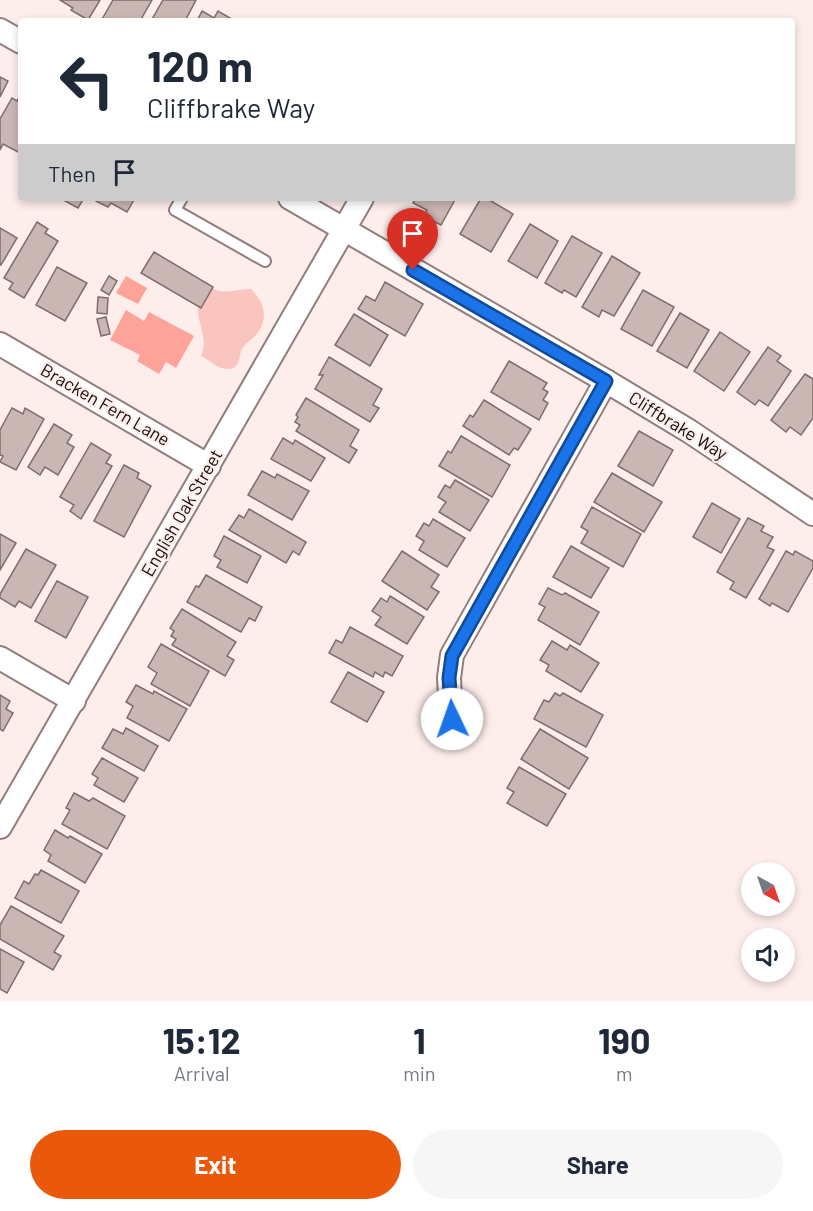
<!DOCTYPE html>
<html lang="en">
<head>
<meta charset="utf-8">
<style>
  :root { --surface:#fff; --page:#f6f6f7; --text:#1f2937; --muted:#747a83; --accent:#ea580c }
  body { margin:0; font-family:Barlow,sans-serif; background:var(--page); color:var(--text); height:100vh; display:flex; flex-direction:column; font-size:22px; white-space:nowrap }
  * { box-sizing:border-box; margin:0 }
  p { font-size:20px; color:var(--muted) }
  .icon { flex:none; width:33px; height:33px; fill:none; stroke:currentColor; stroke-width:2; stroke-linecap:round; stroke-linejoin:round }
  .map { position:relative; height:1001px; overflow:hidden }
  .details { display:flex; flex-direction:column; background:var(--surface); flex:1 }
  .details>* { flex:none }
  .banner { position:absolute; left:18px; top:18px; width:777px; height:183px; border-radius:6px; box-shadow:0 3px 9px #0003; background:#fff; color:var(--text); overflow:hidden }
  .needle { width:39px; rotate:140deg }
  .controls { position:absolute; left:741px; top:862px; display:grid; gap:12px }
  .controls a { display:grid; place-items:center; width:54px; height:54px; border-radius:50%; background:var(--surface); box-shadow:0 3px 9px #0003; font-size:30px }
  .pin { position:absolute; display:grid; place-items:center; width:51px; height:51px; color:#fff; margin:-62px -26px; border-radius:50% 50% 50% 0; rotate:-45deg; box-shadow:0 0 6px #0007 }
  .pin .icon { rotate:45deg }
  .me { position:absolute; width:66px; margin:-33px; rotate:357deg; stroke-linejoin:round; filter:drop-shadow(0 0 4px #0008) }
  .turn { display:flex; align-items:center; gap:21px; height:126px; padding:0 30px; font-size:27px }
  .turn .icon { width:78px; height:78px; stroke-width:2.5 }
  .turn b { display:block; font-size:42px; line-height:51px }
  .then { display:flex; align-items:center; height:57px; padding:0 30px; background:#0003; gap:12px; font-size:22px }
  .eta { display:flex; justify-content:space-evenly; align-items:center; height:102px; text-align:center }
  .eta b { font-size:36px; font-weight:700; line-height:42px }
  .cta { display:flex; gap:12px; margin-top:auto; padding:12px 30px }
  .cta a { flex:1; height:69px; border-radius:36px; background:var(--accent); color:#fff; font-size:24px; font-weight:700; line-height:69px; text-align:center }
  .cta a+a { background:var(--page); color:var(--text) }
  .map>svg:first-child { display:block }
  .green { fill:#fac5be }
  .water { fill:#fda399 }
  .building { fill:#cab6b3; stroke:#7f6d6b; stroke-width:1.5 }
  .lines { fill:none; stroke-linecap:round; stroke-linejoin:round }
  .lane-casing { stroke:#917e7c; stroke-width:14 }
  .street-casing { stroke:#917e7c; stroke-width:26 }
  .lane { stroke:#fff; stroke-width:10 }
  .street { stroke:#fff; stroke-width:22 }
  .route-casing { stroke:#114b97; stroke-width:15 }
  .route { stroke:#1a73e8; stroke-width:10 }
  .labels { text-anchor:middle; stroke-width:4.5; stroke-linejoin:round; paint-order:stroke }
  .street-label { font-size:18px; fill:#160f0e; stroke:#feeeeb }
</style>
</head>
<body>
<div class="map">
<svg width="813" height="1001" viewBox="0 0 813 1001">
  <rect width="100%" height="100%" fill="#feeeeb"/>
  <path class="green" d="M212,288C225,296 237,288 251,289C265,302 269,320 256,335C252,340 245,343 242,349C238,358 241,369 227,369C218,369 209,360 201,356C209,337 197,325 198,307H201Z"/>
  <g class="water">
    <polygon points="126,276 147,288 138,304 116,293"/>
    <polygon points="126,310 144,321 149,312 194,336 176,368 166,362 159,374 137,361 140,355 110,340"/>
  </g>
  <g class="building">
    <polygon points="60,0 100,0 88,20 71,10 73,8"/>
    <polygon points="113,0 152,0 140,21 101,21"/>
    <polygon points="163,0 196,0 185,21 151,21"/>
    <polygon points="202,11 214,18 218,11 230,18 228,21 197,21"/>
    <polygon points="0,77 8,81 0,97"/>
    <polygon points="20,96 21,146 18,152 3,144 0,150 0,119 12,98 17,101"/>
    <polygon points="67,198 84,198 78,208 65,201"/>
    <polygon points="97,198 135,198 127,212 111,203 108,207 96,201"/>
    <polygon points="416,198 456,198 441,225 423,216 427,210 413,203"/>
    <polygon points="481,198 486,198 513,214 491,252 460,234"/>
    <polygon points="37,222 48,229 45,233 58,241 24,298 9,289 13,283 4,278"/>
    <polygon points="530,224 558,241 537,278 508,261"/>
    <polygon points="0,228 17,238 1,265 0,265"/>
    <polygon points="572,236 602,253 576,297 564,290 562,293 545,283"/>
    <polygon points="154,252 213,287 201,308 141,273"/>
    <polygon points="612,256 640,273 614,316 602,310 599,317 582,307"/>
    <polygon points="57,267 87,283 65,321 36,305"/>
    <polygon points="109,276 117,281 109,295 101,290"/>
    <polygon points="385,282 423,304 405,336 358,309 366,296 375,301"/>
    <polygon points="643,290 674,307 652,346 621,329"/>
    <polygon points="98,297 108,298 107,314 97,313"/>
    <polygon points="680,313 709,330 687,368 657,351"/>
    <polygon points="354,314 388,335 370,366 335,345"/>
    <polygon points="106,317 110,334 101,336 97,319"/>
    <polygon points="720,332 750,352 724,391 694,371"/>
    <polygon points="768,347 781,356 777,361 791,371 768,406 759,400 755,405 737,392"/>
    <polygon points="329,357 382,389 373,405 379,408 370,422 315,389 323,375 319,375"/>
    <polygon points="509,361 547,383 543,389 548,392 543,400 548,403 539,420 491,392"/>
    <polygon points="805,374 813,379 813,418 801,435 790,427 786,432 771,420"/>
    <polygon points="306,398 359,430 350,446 357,450 349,463 296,431 300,425 295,422 298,417 296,415"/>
    <polygon points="484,400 531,429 518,450 514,448 509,455 463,426 470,415 473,417"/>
    <polygon points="12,408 23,414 25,408 44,419 16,470 0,462 3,456 0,455 0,430"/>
    <polygon points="54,424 72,435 67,443 74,447 58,475 45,467 40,475 28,467"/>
    <polygon points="639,431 673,450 653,486 618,466"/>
    <polygon points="461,436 510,465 492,497 439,466 448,451 451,453"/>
    <polygon points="283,438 293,444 295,440 325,458 311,481 271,459"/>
    <polygon points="91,443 111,455 106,463 112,466 81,519 70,511 74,505 60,497"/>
    <polygon points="124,465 139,473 137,478 151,486 124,537 94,521"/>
    <polygon points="262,471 275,478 277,474 309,491 292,520 248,495"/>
    <polygon points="612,473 662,502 644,532 594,502"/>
    <polygon points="455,480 489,500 470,531 439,512 446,502 438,497 445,485 450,488"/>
    <polygon points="712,503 740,519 721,553 693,537"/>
    <polygon points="592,507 641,534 623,567 581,543 588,531 581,527"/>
    <polygon points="249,509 306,542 299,555 293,551 286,563 229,530 239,515 244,518"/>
    <polygon points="748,518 764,526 761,531 773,537 767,547 774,550 746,598 730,589 734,582 717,572"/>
    <polygon points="433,519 465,538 447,567 419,550 424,541 416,536 424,523 429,526"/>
    <polygon points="0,534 16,543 0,570"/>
    <polygon points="224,536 261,556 247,583 217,567 221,560 214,556"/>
    <polygon points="571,546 609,568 591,598 553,577"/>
    <polygon points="26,549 56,565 31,608 19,601 15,607 0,598 0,594"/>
    <polygon points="402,551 439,575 431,587 439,592 427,610 382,581"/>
    <polygon points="786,551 793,555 795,551 813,561 813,568 788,612 772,603 770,606 759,599"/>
    <polygon points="206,575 262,607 255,621 249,618 241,632 187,602 196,586 199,587"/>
    <polygon points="57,581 88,597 66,638 35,621"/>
    <polygon points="548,588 562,595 565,593 599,612 580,645 538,620 545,607 539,604"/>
    <polygon points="390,596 424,617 407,644 375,625 381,617 372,611 381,598 387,602"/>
    <polygon points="182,609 236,642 227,656 234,660 225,676 172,645 176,639 171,636 174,631 170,628"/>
    <polygon points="350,627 403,656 392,676 385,672 383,677 375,672 373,677 329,653 336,640 342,643"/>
    <polygon points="552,641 567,650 570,645 599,663 581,692 546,671 549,665 540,660"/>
    <polygon points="161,644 209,671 190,706 151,684 157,673 148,667"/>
    <polygon points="348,672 384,692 367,722 331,702"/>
    <polygon points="136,685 153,694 154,691 187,709 169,741 127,718 133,706 126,702"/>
    <polygon points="555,693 560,696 563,693 603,715 586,747 534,719 544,700 549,702"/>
    <polygon points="0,695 10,701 6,709 13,713 3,731 0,729"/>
    <polygon points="126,728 158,746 144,771 102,748 113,729 123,734"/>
    <polygon points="540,729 588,758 569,789 521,759"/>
    <polygon points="102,758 138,778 124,802 94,785 98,778 92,774"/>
    <polygon points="519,767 566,794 547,826 507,803 514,792 507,788"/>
    <polygon points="74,793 89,801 93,798 125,816 107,849 62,824 70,810 66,808"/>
    <polygon points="55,830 68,838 70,836 102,854 85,883 48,861 51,855 44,850"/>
    <polygon points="41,870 79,891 61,923 15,898 24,881 29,884 35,874 38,875"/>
    <polygon points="11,906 64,936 54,952 61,956 53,970 0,939 0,925"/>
    <polygon points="0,949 24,962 7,993 0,989"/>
  </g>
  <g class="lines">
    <defs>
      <polyline id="lane" points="182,198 175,210 265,261"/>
      <g id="street">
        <polyline points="0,30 21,42"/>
        <polyline points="290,198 606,381 689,431 813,514"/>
        <polyline points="0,344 209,466"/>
        <polyline points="0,658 74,701"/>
        <polyline points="451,719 449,678 452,655 606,381"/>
        <polyline points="0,827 362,198"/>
      </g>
    </defs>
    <use href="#lane" class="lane-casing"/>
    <use href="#street" class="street-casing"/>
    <use href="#lane" class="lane"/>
    <use href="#street" class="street"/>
  </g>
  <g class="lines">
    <defs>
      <polyline id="route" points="413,270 606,381 452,656 449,678 452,719"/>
    </defs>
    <use href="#route" class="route-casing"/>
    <use href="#route" class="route"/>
  </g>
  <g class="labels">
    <g class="street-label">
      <text transform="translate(105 405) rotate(30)" y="6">Bracken Fern Lane</text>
      <text transform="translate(678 426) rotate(32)" y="6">Cliffbrake Way</text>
      <text transform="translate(182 513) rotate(-60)" y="6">English Oak Street</text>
    </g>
  </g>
</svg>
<div class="controls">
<a><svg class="needle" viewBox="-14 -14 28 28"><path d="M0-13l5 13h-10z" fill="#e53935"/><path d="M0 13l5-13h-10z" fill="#747a83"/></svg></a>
<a><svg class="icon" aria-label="sound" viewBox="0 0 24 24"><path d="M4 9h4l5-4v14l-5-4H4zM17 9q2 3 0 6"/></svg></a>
</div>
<div class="pin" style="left:413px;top:270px;background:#d93025"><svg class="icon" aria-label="arrive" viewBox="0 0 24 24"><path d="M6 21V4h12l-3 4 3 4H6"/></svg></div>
<svg class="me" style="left:452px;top:719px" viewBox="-20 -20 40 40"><circle r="19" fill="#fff"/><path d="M0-13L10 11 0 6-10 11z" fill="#1a73e8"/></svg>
<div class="banner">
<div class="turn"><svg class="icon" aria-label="left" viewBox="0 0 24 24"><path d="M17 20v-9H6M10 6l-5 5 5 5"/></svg><div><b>120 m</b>Cliffbrake Way</div></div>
<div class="then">Then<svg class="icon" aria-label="arrive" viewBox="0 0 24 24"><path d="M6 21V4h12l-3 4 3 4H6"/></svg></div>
</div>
</div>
<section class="details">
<div class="eta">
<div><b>15:12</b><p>Arrival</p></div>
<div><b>1</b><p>min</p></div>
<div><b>190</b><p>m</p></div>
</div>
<div class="cta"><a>Exit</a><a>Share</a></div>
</section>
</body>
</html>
